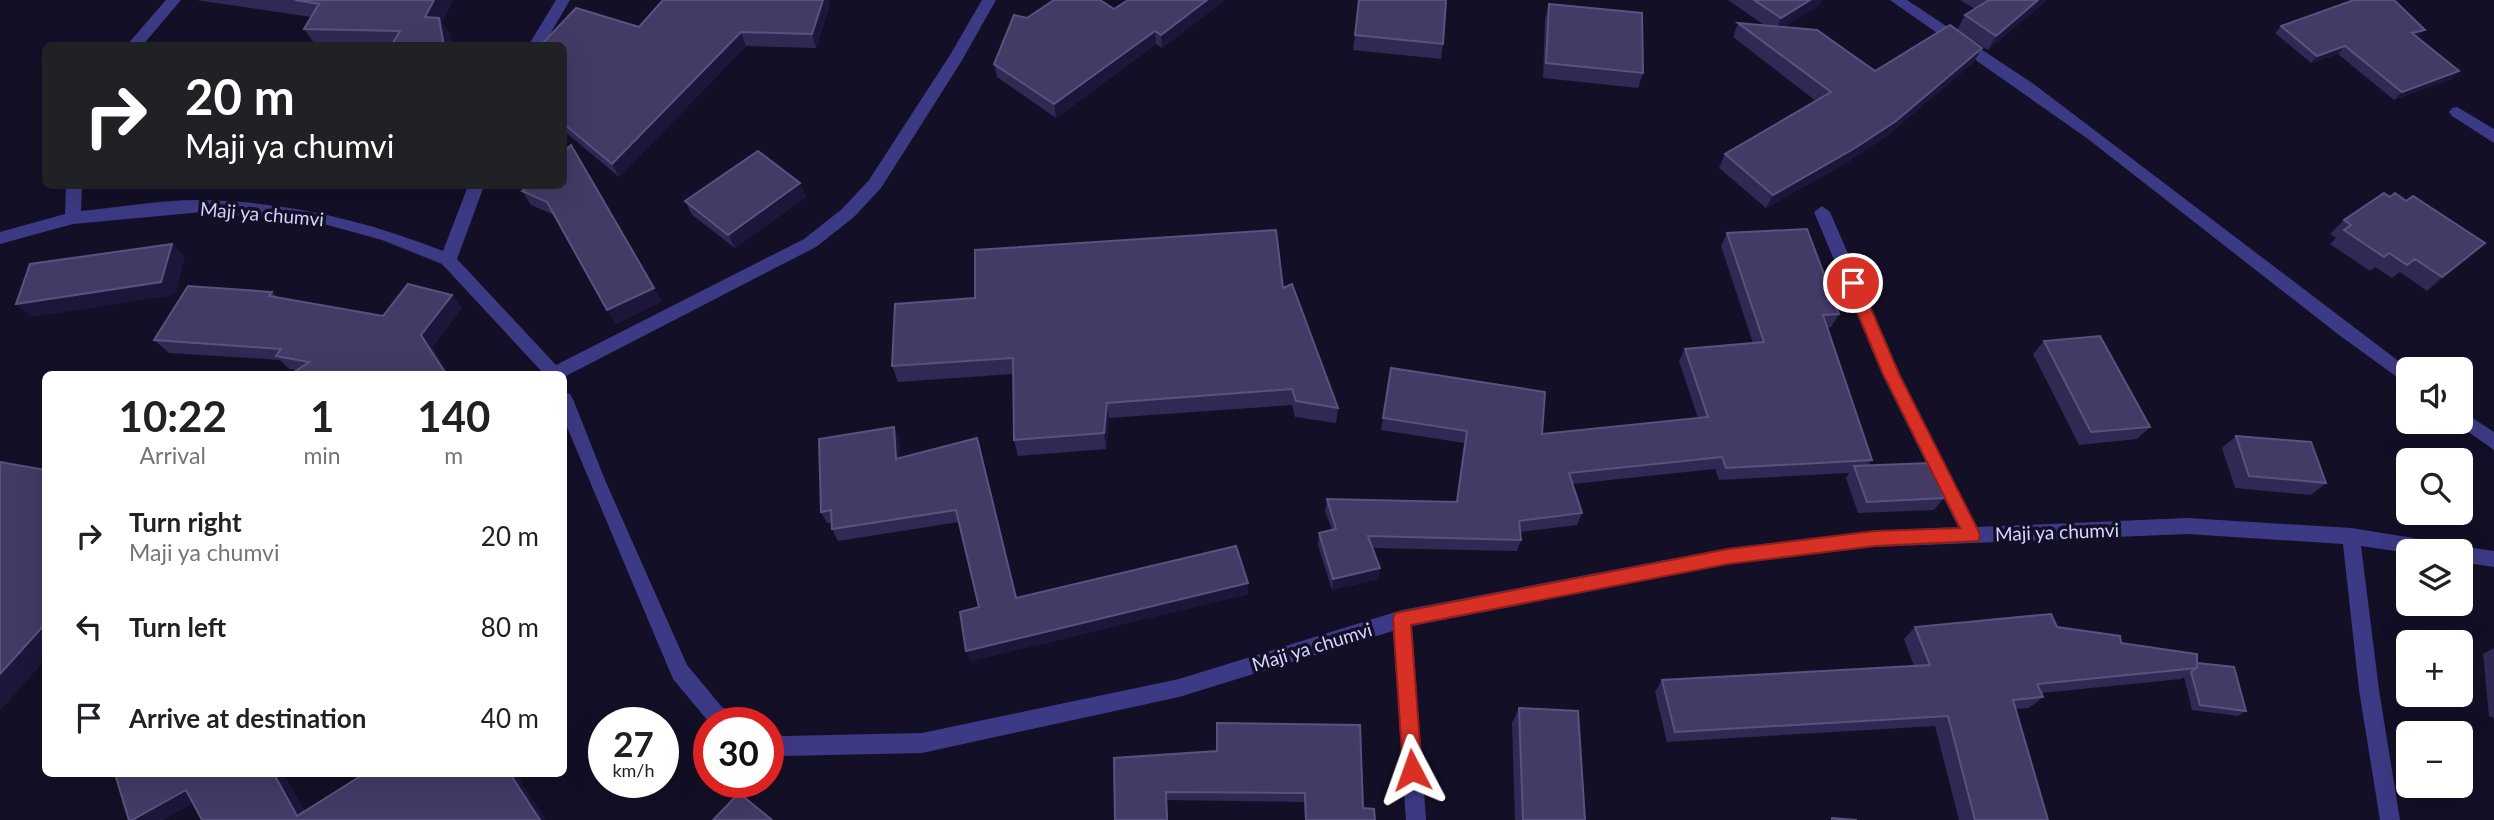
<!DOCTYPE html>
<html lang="en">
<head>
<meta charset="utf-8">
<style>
  :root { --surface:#fff; --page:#f6f6f6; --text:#202124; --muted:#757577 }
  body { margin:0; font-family:Lato,sans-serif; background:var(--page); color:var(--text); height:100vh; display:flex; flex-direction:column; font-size:26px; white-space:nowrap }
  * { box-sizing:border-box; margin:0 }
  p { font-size:23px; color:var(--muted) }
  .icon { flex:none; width:38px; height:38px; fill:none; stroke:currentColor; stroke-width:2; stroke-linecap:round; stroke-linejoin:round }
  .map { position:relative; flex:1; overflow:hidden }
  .drawer { position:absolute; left:42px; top:371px; width:525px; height:406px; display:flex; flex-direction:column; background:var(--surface); border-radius:10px; box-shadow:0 7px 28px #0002 }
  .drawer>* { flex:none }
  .guide { position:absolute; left:42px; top:42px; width:525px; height:147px; border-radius:10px; box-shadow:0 7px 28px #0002; background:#202124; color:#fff; overflow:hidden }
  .buttons { position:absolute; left:2396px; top:357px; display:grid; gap:14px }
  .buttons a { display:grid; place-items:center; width:77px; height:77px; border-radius:10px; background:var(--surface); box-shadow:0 7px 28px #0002; font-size:35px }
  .speed { position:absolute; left:588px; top:707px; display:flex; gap:14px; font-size:35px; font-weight:700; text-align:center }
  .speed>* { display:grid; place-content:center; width:91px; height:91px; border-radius:50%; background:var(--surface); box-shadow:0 7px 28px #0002; line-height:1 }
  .speed small { font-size:18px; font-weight:400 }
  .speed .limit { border:10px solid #d22; background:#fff; color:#111 }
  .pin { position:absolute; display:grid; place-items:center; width:60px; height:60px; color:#fff; margin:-30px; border:4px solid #fff; border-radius:50%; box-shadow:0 2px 7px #0007 }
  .me { position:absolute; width:77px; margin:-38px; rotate:356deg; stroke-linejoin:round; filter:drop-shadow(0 0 5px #0008) }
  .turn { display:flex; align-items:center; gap:24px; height:147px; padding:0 28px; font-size:32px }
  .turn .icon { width:91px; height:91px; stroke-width:2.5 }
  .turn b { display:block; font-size:49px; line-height:60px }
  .eta { display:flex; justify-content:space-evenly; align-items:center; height:119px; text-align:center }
  .eta b { font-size:42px; font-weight:700; line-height:49px }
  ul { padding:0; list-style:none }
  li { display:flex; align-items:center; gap:21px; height:91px; padding:0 28px }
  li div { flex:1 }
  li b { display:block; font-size:26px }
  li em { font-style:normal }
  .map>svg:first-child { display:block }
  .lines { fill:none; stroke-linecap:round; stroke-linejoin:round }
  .minor { fill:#3d3a85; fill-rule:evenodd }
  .wall { fill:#312854 }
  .shaded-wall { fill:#1d163a }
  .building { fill:#433a66; stroke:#5a527e; stroke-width:2 }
  .route { fill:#d93025; stroke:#8d1f18; stroke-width:2 }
  .labels { text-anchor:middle; stroke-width:7; stroke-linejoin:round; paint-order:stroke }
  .street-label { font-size:19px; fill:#d9d4ff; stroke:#130f26 }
</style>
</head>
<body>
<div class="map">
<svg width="2494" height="820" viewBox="0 0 2494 820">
  <rect width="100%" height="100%" fill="#130f26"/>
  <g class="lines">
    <g class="minor">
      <polygon points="166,0 181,0 142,46 126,46"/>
      <polygon points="556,0 570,0 543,46 528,46"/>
      <path d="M982,0H996L961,62L881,188L854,217L816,247L564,377V374H544L442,264L382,240L324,224L203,212L73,224L0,244V232L65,214L66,186H82L81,211C121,207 164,199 204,200C288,202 365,220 443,251L468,186H484L457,259L556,365L804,239L842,209L869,180L950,55Z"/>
      <polygon points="1890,0 1907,0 2035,85 2409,369 2408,385 2339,335 2088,139"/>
      <polygon points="2457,107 2494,129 2494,143 2452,116 2449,112 2452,108"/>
      <polygon points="1822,206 1830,212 1900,374 1977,527 2187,518 2351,528 2445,543 2453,549 2460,546 2494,551 2494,567 2460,562 2460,551 2408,551 2408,553 2361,546 2379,690 2400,820 2380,820 2359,690 2343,544 2187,534 1875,547 1728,564 1412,626 1426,820 1406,820 1393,631 1179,697 922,753 782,756 768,750 768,729 783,736 922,733 1179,679 1402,610 1728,548 1875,531 1958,527 1882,374 1814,212"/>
      <polygon points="564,392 570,394 573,399 605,480 687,665 722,707 741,716 744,723 708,721 673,679 564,420"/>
      <polygon points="2460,410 2494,432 2494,450 2454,422 2460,422"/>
    </g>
  </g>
  <g class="wall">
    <polygon points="196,0 453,0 442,22 450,34 452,46 316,46 304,29 311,17"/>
    <polygon points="1225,0 1162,48 1156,44 1056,118 997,77 994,64 1027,18"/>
    <polygon points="1728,0 1821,0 1819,5 1784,27 1875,71 1974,62 1888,135 1848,162 1766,208 1719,168 1725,154 1816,101 1733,37 1738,23 1764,25"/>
    <polygon points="1960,0 2047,0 1988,50 1957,30 1965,15 1975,9"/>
    <polygon points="830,4 816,48 746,46 619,177 564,131 564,46 639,27"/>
    <polygon points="1549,4 1643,73 1638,88 1543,78 1545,19"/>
    <polygon points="2281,26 2418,38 2451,79 2394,100 2338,54 2311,63 2275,33"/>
    <polygon points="1355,35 1443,44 1441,59 1353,50"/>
    <polygon points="800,183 806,197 735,248 692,215 685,201"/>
    <polygon points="528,186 662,301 616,324 554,215 531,205 522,191"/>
    <polygon points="2344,220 2470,257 2427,291 2400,272 2392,278 2375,267 2370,271 2330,244 2336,238 2330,234"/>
    <polygon points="1727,233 1839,314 1831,327 1827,328 1872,460 1868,465 1944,498 1934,510 1858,513 1846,478 1849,473 1719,480 1715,469 1572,484 1582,513 1577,525 1520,532 1521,540 1517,551 1372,548 1380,568 1378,579 1332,590 1318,545 1319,533 1332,530 1325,511 1327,499 1456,502 1464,443 1381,430 1391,368 1542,434 1698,418 1679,361 1685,349 1753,343 1721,246"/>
    <polygon points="1283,288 1338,408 1336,423 1295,417 1292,405 1109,418 1106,449 1018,456 1014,440 1013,374 898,382 892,366"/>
    <polygon points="272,292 277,297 383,316 452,295 462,308 432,347 449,374 291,374 297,370 289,369 280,360 169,353 154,340"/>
    <polygon points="2044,341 2150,427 2137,439 2079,445 2033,354"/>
    <polygon points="894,427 899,439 900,458 977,438 1017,598 1248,583 1248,594 970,661 979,607 959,522 838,541 832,529 832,523 827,523 821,512"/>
    <polygon points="2236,436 2326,483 2311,495 2235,488 2222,448"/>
    <polygon points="1915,627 2057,627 2121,643 2197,663 2246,711 2238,716 2192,710 2184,677 2181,679 2041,693 2043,697 2029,708 2015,709 2048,820 1959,820 1935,726 1667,742 1655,692 1662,680 1914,666 1904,639"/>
    <polygon points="2494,648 2494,718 2489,716 2483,654"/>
    <polygon points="1519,708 1585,820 1515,820 1512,723"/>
    <polygon points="1217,751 1363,808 1375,820 1305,820 1304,802 1167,800 1168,820 1115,820"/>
  </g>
  <g class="shaded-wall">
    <polygon points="434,0 453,0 442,22 450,34 452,46 444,46 425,17"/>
    <polygon points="823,0 829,0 830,4 816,48 812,34"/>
    <polygon points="1207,0 1225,0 1162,48 1161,35"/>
    <polygon points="1810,0 1821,0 1819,5 1775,33 1781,18"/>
    <polygon points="2038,0 2047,0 1988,50 1996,36"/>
    <polygon points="2425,30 2418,38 2412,33"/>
    <polygon points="1155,31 1156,44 1056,118 1054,104"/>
    <polygon points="741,32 746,46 619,177 612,164"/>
    <polygon points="2345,46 2338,54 2311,63 2317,56"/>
    <polygon points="1982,48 1974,62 1888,135 1848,162 1766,208 1773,195"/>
    <polygon points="2459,71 2451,79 2394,100 2402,92"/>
    <polygon points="800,183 806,197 735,248 728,235"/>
    <polygon points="2485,243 2470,257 2427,291 2442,277"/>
    <polygon points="172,244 185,257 175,295 32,317 16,304"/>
    <polygon points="654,288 662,301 616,324 607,310"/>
    <polygon points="452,295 462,308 432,347 449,374 446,374 421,335"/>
    <polygon points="1107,403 1109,418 1106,449 1104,433"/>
    <polygon points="894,427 899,439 901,471 896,459"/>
    <polygon points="977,438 981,450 1020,609 1016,598"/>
    <polygon points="1380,568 1378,579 1332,590 1333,579"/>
    <polygon points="1248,583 1248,594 970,661 966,651"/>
    <polygon points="46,623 46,659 0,711 0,674"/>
    <polygon points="274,774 284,774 310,820 297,816"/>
    <polygon points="510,774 516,774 546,820 540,820"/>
    <polygon points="186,790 203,798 163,820 132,820"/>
  </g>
  <g class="building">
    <polygon points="295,0 434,0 425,17 439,18 444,46 391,46 400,31 304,29 319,4"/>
    <polygon points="663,0 823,0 812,34 741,32 612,164 564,124 564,78 566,75 564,74 564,46 540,46 576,8 639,27"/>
    <polygon points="1054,0 1100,0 1114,9 1128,0 1207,0 1161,35 1155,31 1054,104 994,64 1014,15 1027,18"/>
    <polygon points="1359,0 1446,0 1443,44 1355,35"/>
    <polygon points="1754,0 1810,0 1781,18"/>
    <polygon points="1989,0 2038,0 1996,36 1965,15"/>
    <polygon points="2354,0 2394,0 2425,30 2412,33 2459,71 2402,92 2345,46 2317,56 2281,26"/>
    <polygon points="1549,4 1642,13 1643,73 1546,63"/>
    <polygon points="1738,23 1817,30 1875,71 1950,25 1982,48 1896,121 1855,148 1773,195 1725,154 1831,92"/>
    <polygon points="571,145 654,288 607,310 547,202 522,191 528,186 564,186 564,152"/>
    <polygon points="758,151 800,183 728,235 685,201"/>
    <polygon points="2384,193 2390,197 2395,193 2406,201 2413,196 2485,243 2442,277 2415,259 2407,265 2389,253 2384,257 2344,230 2351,225 2344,220"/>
    <polygon points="1807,229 1839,314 1823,315 1872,460 1726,468 1722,457 1569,473 1582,513 1519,521 1521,540 1368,536 1380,568 1333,579 1319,533 1336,529 1327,499 1457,502 1467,431 1383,418 1391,368 1545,392 1542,434 1708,417 1685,349 1764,342 1727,233"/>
    <polygon points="1276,230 1283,288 1292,284 1338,408 1296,401 1292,389 1107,403 1104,433 1014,440 1013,358 892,366 895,304 975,298 975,250"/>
    <polygon points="172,244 161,282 16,304 30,264"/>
    <polygon points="408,284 452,295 421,335 446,374 291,374 309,362 276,356 281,349 154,340 188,286 272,292 269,296 383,316"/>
    <polygon points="2100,336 2150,427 2091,432 2044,341"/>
    <polygon points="894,427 896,459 977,438 1016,598 1236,546 1248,583 966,651 960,612 979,607 956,510 832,529 831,510 821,512 819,439"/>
    <polygon points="2236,436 2311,442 2326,483 2249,476"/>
    <polygon points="0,462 46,470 46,623 0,674"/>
    <polygon points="1930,463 1944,498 1867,502 1854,466"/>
    <polygon points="2051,614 2057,627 2120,636 2121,643 2197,654 2197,668 2037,684 2043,697 2013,700 2048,820 1975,820 1948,716 1675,732 1662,680 1930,665 1915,627"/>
    <polygon points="2197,663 2234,667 2246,711 2200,705 2191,672 2197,668"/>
    <polygon points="1519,708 1578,711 1585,820 1523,820"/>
    <polygon points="1217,723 1360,725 1363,808 1374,809 1375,820 1306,820 1305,793 1166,792 1167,820 1115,820 1114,758 1217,751"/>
    <polygon points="115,774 274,774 297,816 364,774 510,774 540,820 202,820 186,790 132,820 129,820"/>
    <polygon points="739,793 772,820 713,820"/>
    <polygon points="1832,818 1857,820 1832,820"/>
  </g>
  <polygon class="route" points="1853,277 1860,283 1899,374 1978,530 1980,536 1978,541 1875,546 1728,564 1411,625 1422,770 1419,776 1412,779 1406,776 1403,770 1393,619 1395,613 1728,549 1875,531 1960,528 1883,374 1845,283"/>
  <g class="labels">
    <g class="street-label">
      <text transform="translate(262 214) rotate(5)" y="7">Maji ya chumvi</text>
      <text transform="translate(2057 532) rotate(-2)" y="7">Maji ya chumvi</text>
      <text transform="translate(1312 647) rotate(-17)" y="7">Maji ya chumvi</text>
    </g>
  </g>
</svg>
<div class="buttons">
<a><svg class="icon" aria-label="sound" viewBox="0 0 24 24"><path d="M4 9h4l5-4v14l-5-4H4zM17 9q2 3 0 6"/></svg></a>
<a><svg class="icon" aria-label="search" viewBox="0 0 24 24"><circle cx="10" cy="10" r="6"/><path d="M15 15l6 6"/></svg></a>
<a><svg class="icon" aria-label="layers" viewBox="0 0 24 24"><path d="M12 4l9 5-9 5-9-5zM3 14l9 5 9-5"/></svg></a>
<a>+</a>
<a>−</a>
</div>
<div class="speed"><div>27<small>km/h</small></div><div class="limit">30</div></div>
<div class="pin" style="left:1853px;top:283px;background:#d93025"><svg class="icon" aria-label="arrive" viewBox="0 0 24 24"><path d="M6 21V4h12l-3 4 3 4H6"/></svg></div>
<svg class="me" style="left:1412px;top:770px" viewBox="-20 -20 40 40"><path d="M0-17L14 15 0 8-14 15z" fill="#d93025" stroke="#fff" stroke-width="4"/></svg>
<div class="guide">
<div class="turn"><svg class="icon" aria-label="right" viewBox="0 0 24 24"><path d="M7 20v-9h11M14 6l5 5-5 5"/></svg><div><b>20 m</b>Maji ya chumvi</div></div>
</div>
<section class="drawer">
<div class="eta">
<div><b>10:22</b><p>Arrival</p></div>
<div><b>1</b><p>min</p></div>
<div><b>140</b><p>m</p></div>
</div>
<ul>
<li><svg class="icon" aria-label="right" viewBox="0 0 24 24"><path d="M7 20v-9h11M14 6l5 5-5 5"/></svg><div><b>Turn right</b><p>Maji ya chumvi</p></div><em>20 m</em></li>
<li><svg class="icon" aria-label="left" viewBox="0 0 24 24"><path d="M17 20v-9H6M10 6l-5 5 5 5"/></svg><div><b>Turn left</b></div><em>80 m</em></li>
<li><svg class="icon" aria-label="arrive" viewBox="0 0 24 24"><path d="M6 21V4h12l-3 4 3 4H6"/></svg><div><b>Arrive at destination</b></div><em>40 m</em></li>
</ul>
</section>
</div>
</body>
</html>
